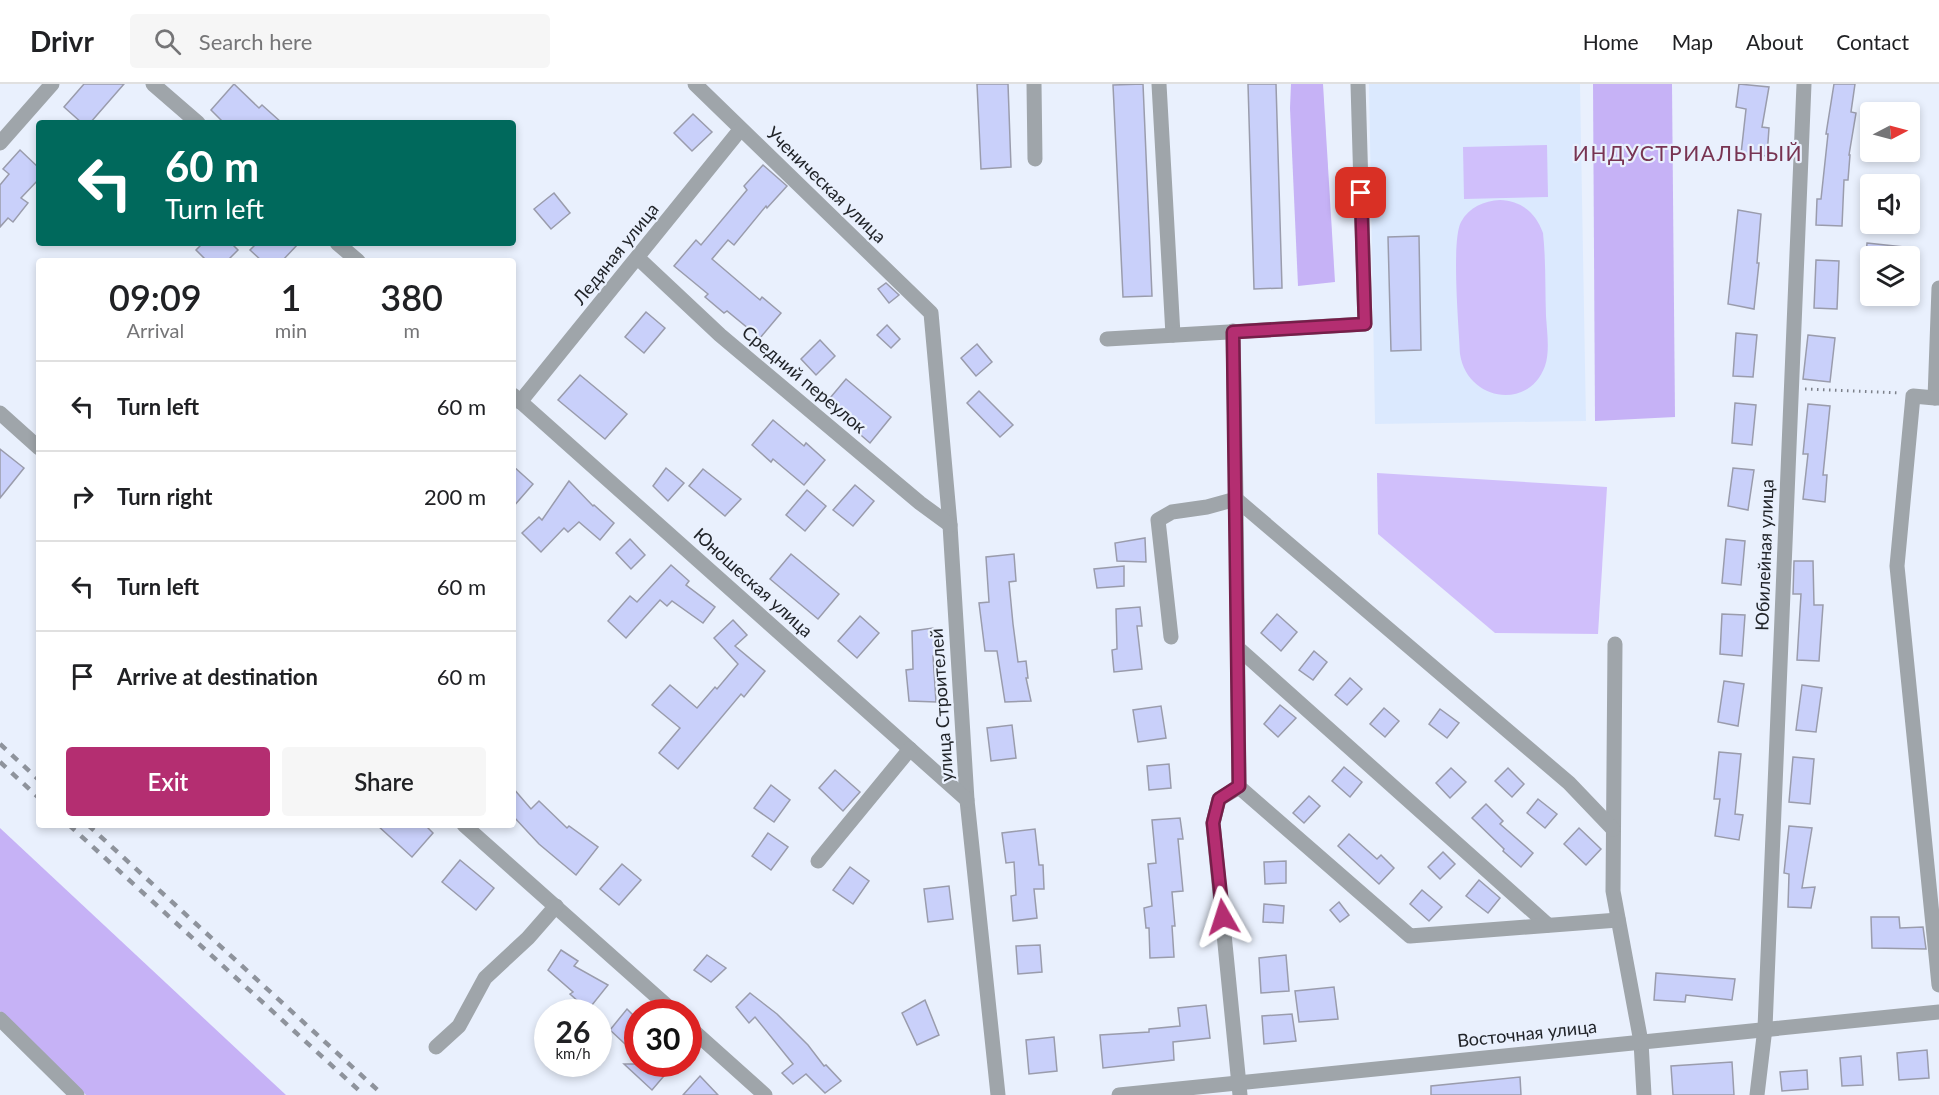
<!DOCTYPE html>
<html lang="en">
<head>
<meta charset="utf-8">
<style>
  :root { --surface:#fff; --page:#f6f6f6; --text:#202124; --muted:#757577; --line:#e0e0e0; --accent:#b42e71 }
  body { margin:0; font-family:Lato,sans-serif; background:var(--page); color:var(--text); height:100vh; display:flex; flex-direction:column; font-size:22px; white-space:nowrap }
  * { box-sizing:border-box; margin:0 }
  p { font-size:20px; color:var(--muted) }
  .icon { flex:none; width:33px; height:33px; fill:none; stroke:currentColor; stroke-width:2; stroke-linecap:round; stroke-linejoin:round }
  .map { position:relative; flex:1; overflow:hidden }
  .details { position:absolute; left:36px; top:174px; width:480px; height:570px; display:flex; flex-direction:column; background:var(--surface); border-radius:6px; box-shadow:0 3px 9px #0003 }
  .details>* { flex:none }
  .banner { position:absolute; left:36px; top:36px; width:480px; height:126px; border-radius:6px; box-shadow:0 3px 9px #0003; background:#00695c; color:#fff; overflow:hidden }
  .needle { width:39px; rotate:84deg }
  .fabs { position:absolute; left:1860px; top:18px; display:grid; gap:12px }
  .fabs a { display:grid; place-items:center; width:60px; height:60px; border-radius:6px; background:var(--surface); box-shadow:0 3px 9px #0003; font-size:30px }
  .speed { position:absolute; left:534px; top:915px; display:flex; gap:12px; font-size:30px; font-weight:700; text-align:center }
  .speed>* { display:grid; place-content:center; width:78px; height:78px; border-radius:50%; background:var(--surface); box-shadow:0 3px 9px #0003; line-height:1 }
  .speed small { font-size:15px; font-weight:400 }
  .speed .limit { border:9px solid #d22; background:#fff; color:#111 }
  .pin { position:absolute; display:grid; place-items:center; width:51px; height:51px; color:#fff; margin:-26px; border-radius:12px; box-shadow:0 3px 9px #0006 }
  .me { position:absolute; width:66px; margin:-33px; rotate:354deg; stroke-linejoin:round; filter:drop-shadow(0 0 4px #0008) }
  .turn { display:flex; align-items:center; gap:21px; height:126px; padding:0 30px; font-size:27px }
  .turn .icon { width:78px; height:78px; stroke-width:2.5 }
  .turn b { display:block; font-size:42px; line-height:51px }
  .eta { display:flex; justify-content:space-evenly; align-items:center; height:102px; text-align:center }
  .eta b { font-size:36px; font-weight:600; line-height:42px }
  .button { display:flex; gap:12px; margin-top:auto; padding:12px 30px }
  .button a { flex:1; height:69px; border-radius:6px; background:var(--accent); color:#fff; font-size:24px; font-weight:600; line-height:69px; text-align:center }
  .button a+a { background:var(--page); color:var(--text) }
  ul { padding:0; list-style:none }
  li { display:flex; align-items:center; gap:18px; height:90px; padding:0 30px; border-top:2px solid var(--line) }
  li div { flex:1 }
  li b { display:block; font-size:22px }
  li em { font-style:normal }
  header { display:flex; align-items:center; gap:36px; box-sizing:border-box; height:84px; padding:0 30px; background:var(--surface); border-bottom:2px solid var(--line) }
  header strong { font-size:28px }
  nav { display:flex; gap:33px; margin-inline-start:auto; font-size:21px }
  .search { width:420px; height:54px; background:var(--page); display:flex; align-items:center; gap:15px; box-sizing:border-box; padding:0 21px; border-radius:6px; color:var(--muted); font-size:22px }
  .map>svg:first-child { display:block }
  .built { fill:#dbe9fe }
  .green { fill:#d0bffb }
  .forest { fill:#c6b2f6 }
  .building { fill:#c9d0fa; stroke:#9a9cac; stroke-width:1.5 }
  .lines { fill:none; stroke-linecap:round; stroke-linejoin:round }
  .path { stroke:#7d818a; stroke-width:3; stroke-dasharray:1.5 4.5; stroke-linecap:butt }
  .minor { stroke:#9fa5aa; stroke-width:15 }
  .rail { stroke:#8e939c; stroke-width:4.5; stroke-dasharray:8 8; stroke-linecap:butt }
  .route-casing { stroke:#751e49; stroke-width:15 }
  .route { stroke:#b42e71; stroke-width:10 }
  .labels { text-anchor:middle; stroke-width:4.5; stroke-linejoin:round; paint-order:stroke }
  .street-label { font-size:18px; fill:#212429; stroke:#e9f0fd }
  .quarter-label { font-size:21px; letter-spacing:1.5px; fill:#783452; stroke:#e9f0fd }
</style>
</head>
<body>
<header>
<strong>Drivr</strong>
<div class="search"><svg class="icon" aria-label="search" viewBox="0 0 24 24"><circle cx="10" cy="10" r="6"/><path d="M15 15l6 6"/></svg>Search here</div>
<nav><a>Home</a><a>Map</a><a>About</a><a>Contact</a></nav>
</header>
<div class="map">
<svg width="1939" height="1011" viewBox="0 0 1939 1011">
  <rect width="100%" height="100%" fill="#e9f0fd"/>
  <polygon class="built" points="1369,0 1580,0 1586,337 1375,340"/>
  <g class="green">
    <polygon points="1547,61 1548,113 1464,115 1463,63"/>
    <path d="M1500,116C1522,117 1536,129 1543,149C1546,177 1545,205 1546,232C1547,248 1550,267 1545,282C1529,327 1467,317 1460,270C1459,244 1451,157 1461,138C1469,123 1484,117 1500,116Z"/>
    <polygon points="1377,389 1607,403 1598,550 1495,549 1378,450"/>
  </g>
  <g class="forest">
    <polygon points="1291,0 1323,0 1335,198 1298,202 1290,24"/>
    <polygon points="1593,0 1672,0 1675,333 1595,337"/>
    <polygon points="0,744 286,1011 86,1011 0,927"/>
  </g>
  <g class="building">
    <polygon points="84,0 124,0 90,39 82,39 64,23"/>
    <polygon points="234,0 259,24 262,21 282,39 224,39 211,26"/>
    <polygon points="977,0 1008,0 1011,83 981,85"/>
    <polygon points="1143,0 1152,212 1123,213 1113,1"/>
    <polygon points="1248,0 1276,0 1282,204 1254,205"/>
    <polygon points="1739,0 1769,3 1762,43 1769,44 1767,72 1741,70 1746,25 1736,23"/>
    <polygon points="1834,0 1855,0 1851,28 1856,29 1849,71 1850,71 1848,96 1844,96 1842,142 1816,141 1817,115 1821,115 1828,50 1826,50"/>
    <polygon points="693,30 712,48 692,67 674,49"/>
    <polygon points="20,66 39,84 39,95 21,114 28,119 13,138 8,134 0,143 0,101 9,90 3,85"/>
    <polygon points="763,81 787,102 767,124 766,122 734,161 728,156 712,175 760,216 762,213 781,229 760,254 727,227 724,229 705,213 708,210 674,182 696,156 701,161 747,106 744,102"/>
    <polygon points="554,109 570,129 551,145 534,125"/>
    <polygon points="1738,126 1761,130 1757,179 1759,179 1754,225 1728,220"/>
    <polygon points="1419,152 1421,266 1391,267 1388,153"/>
    <polygon points="203,159 231,159 238,166 227,177 207,177 196,166"/>
    <polygon points="257,159 299,159 282,177 262,177 250,166"/>
    <polygon points="1867,159 1913,164 1913,172 1866,172"/>
    <polygon points="1816,176 1839,177 1837,225 1814,224"/>
    <polygon points="886,199 899,211 889,219 878,205"/>
    <polygon points="646,228 665,244 644,269 625,253"/>
    <polygon points="887,241 900,255 891,264 877,251"/>
    <polygon points="1736,249 1757,251 1753,293 1733,292"/>
    <polygon points="1808,251 1835,254 1830,298 1803,295"/>
    <polygon points="820,256 835,272 816,291 801,275"/>
    <polygon points="977,260 992,278 976,292 961,274"/>
    <polygon points="580,291 627,330 605,355 558,316"/>
    <polygon points="846,295 891,333 870,359 825,320"/>
    <polygon points="979,307 1013,341 1000,353 967,319"/>
    <polygon points="1735,319 1756,321 1752,361 1732,359"/>
    <polygon points="1808,320 1830,322 1823,391 1827,391 1825,418 1803,415 1808,370 1803,370"/>
    <polygon points="773,336 804,362 806,359 825,376 804,401 773,375 771,378 752,361"/>
    <polygon points="0,365 24,384 0,414"/>
    <polygon points="513,382 533,400 513,423"/>
    <polygon points="666,384 684,399 668,417 653,402"/>
    <polygon points="1733,384 1754,386 1748,426 1728,422"/>
    <polygon points="703,385 741,415 725,432 689,402"/>
    <polygon points="569,397 593,422 594,421 614,439 600,456 579,438 568,448 564,444 541,468 522,449 539,433 542,436"/>
    <polygon points="855,401 874,417 853,442 833,426"/>
    <polygon points="807,406 826,422 805,447 786,431"/>
    <polygon points="1145,454 1146,478 1117,477 1115,459"/>
    <polygon points="630,455 645,471 631,485 616,469"/>
    <polygon points="1726,455 1745,457 1741,501 1722,499"/>
    <polygon points="791,470 839,510 818,535 770,495"/>
    <polygon points="1014,470 1016,497 1009,498 1013,540 1018,578 1026,577 1028,594 1026,594 1031,617 1005,618 997,567 985,567 979,519 989,518 986,473"/>
    <polygon points="1794,477 1813,477 1814,521 1823,521 1819,577 1797,576 1801,510 1793,510"/>
    <polygon points="671,481 689,497 686,501 715,523 703,539 672,517 667,522 660,516 626,554 608,537 630,512 637,518"/>
    <polygon points="1124,482 1124,502 1097,504 1094,485"/>
    <polygon points="1140,523 1142,542 1137,542 1142,585 1114,588 1112,566 1117,565 1116,525"/>
    <polygon points="1277,530 1297,548 1281,567 1261,549"/>
    <polygon points="1722,530 1745,531 1742,572 1720,570"/>
    <polygon points="860,532 879,549 857,574 838,557"/>
    <polygon points="733,536 747,551 735,562 765,587 744,613 741,610 678,685 659,669 680,644 652,621 670,601 697,624 715,603 717,605 738,580 714,554"/>
    <polygon points="933,544 936,572 933,572 936,618 909,617 906,586 913,585 912,547"/>
    <polygon points="1314,567 1327,578 1313,596 1299,586"/>
    <polygon points="1350,594 1362,605 1347,621 1335,611"/>
    <polygon points="1724,597 1744,600 1738,642 1718,638"/>
    <polygon points="1802,601 1822,604 1816,648 1796,646"/>
    <polygon points="1280,621 1296,634 1278,653 1264,640"/>
    <polygon points="1161,622 1166,654 1138,658 1133,626"/>
    <polygon points="1384,624 1399,637 1385,653 1370,640"/>
    <polygon points="1440,625 1459,639 1447,654 1429,640"/>
    <polygon points="1012,641 1016,674 991,677 987,644"/>
    <polygon points="1719,668 1741,670 1735,730 1743,731 1739,756 1715,752 1720,715 1714,715"/>
    <polygon points="1793,673 1814,675 1810,720 1789,718"/>
    <polygon points="1169,680 1171,704 1149,706 1147,682"/>
    <polygon points="1344,683 1362,698 1350,713 1332,697"/>
    <polygon points="1451,684 1466,698 1450,714 1436,699"/>
    <polygon points="1508,684 1524,700 1512,713 1495,697"/>
    <polygon points="835,686 860,708 843,727 819,704"/>
    <polygon points="771,701 790,716 774,738 754,724"/>
    <polygon points="513,704 531,725 539,717 567,744 569,742 598,763 576,791 539,760 513,732"/>
    <polygon points="1309,712 1320,722 1304,739 1293,729"/>
    <polygon points="1538,715 1557,730 1545,744 1527,729"/>
    <polygon points="1486,720 1503,737 1500,740 1533,769 1521,783 1503,767 1504,765 1472,734"/>
    <polygon points="1180,734 1183,755 1178,755 1183,807 1172,808 1175,842 1172,842 1174,873 1150,874 1149,844 1146,844 1144,824 1152,822 1148,780 1156,779 1152,736"/>
    <polygon points="377,741 425,741 433,749 412,773"/>
    <polygon points="1789,742 1812,744 1802,804 1815,803 1811,824 1788,823 1789,790 1784,789"/>
    <polygon points="1579,744 1601,765 1586,781 1564,760"/>
    <polygon points="1035,745 1039,781 1043,781 1044,805 1034,805 1037,834 1013,837 1011,812 1016,811 1014,778 1006,779 1002,749"/>
    <polygon points="768,749 788,763 771,786 752,772"/>
    <polygon points="1349,750 1377,775 1381,771 1394,784 1379,800 1338,762"/>
    <polygon points="1443,768 1455,780 1440,795 1428,783"/>
    <polygon points="460,776 494,804 476,826 442,798"/>
    <polygon points="1286,777 1286,799 1265,800 1264,778"/>
    <polygon points="622,780 641,796 619,821 600,805"/>
    <polygon points="850,783 869,797 853,820 833,806"/>
    <polygon points="1479,796 1500,814 1488,829 1466,812"/>
    <polygon points="949,802 953,835 928,838 924,805"/>
    <polygon points="1422,806 1442,823 1429,837 1410,820"/>
    <polygon points="1339,818 1349,831 1340,838 1330,826"/>
    <polygon points="1264,820 1284,822 1283,839 1263,838"/>
    <polygon points="1871,833 1899,833 1900,844 1923,843 1926,865 1872,864"/>
    <polygon points="1040,861 1042,888 1018,890 1016,862"/>
    <polygon points="561,866 578,877 574,882 608,901 588,926 570,910 573,908 548,886"/>
    <polygon points="707,871 726,884 711,898 694,886"/>
    <polygon points="1286,871 1289,907 1261,909 1259,874"/>
    <polygon points="1656,889 1735,895 1732,916 1686,911 1685,918 1654,916"/>
    <polygon points="1334,903 1338,935 1299,938 1295,907"/>
    <polygon points="750,909 777,930 808,961 824,982 826,981 841,997 825,1009 806,990 793,1000 782,989 793,980 755,933 749,939 736,923"/>
    <polygon points="925,916 939,951 917,961 902,929"/>
    <polygon points="1206,921 1210,954 1173,958 1174,976 1103,984 1100,951 1149,948 1149,945 1180,942 1178,924"/>
    <polygon points="627,925 638,936 638,972 610,946"/>
    <polygon points="1292,930 1296,957 1264,960 1262,932"/>
    <polygon points="1054,953 1057,987 1029,990 1026,956"/>
    <polygon points="1927,966 1929,994 1899,996 1897,969"/>
    <polygon points="1861,972 1863,1001 1842,1002 1840,974"/>
    <polygon points="1732,978 1734,1011 1673,1011 1671,982"/>
    <polygon points="624,980 663,980 669,986 652,1006"/>
    <polygon points="1807,986 1808,1005 1782,1007 1780,988"/>
    <polygon points="700,992 718,1011 683,1011"/>
    <polygon points="1520,993 1521,1011 1431,1011 1431,1002"/>
  </g>
  <g class="lines">
    <polyline class="path" points="1805,305 1900,309"/>
    <g class="minor">
      <polyline points="153,0 198,39"/>
      <polyline points="695,0 931,229 950,441 967,716 998,1011"/>
      <polyline points="1034,0 1035,75"/>
      <polyline points="1159,0 1173,251"/>
      <polyline points="0,59 52,0"/>
      <polyline points="337,159 358,177"/>
      <polyline points="638,174 720,251 920,419 950,441"/>
      <polyline points="1939,204 1935,314 1939,314"/>
      <polyline points="1107,255 1365,240 1358,0"/>
      <polyline points="513,311 967,716"/>
      <polyline points="1935,314 1913,312 1897,482 1939,901"/>
      <polyline points="520,318 740,46"/>
      <polyline points="0,329 39,364"/>
      <polyline points="1171,553 1158,436 1172,428 1207,423 1236,415 1233,247"/>
      <polyline points="1615,560 1613,807 1641,958 1644,1011"/>
      <polyline points="1238,564 1548,841"/>
      <polyline points="1239,703 1219,715 1213,739 1240,1011"/>
      <polyline points="464,741 674,928"/>
      <polyline points="1613,745 1569,699 1236,415 1239,703 1410,852 1618,836"/>
      <polyline points="818,777 910,665"/>
      <polyline points="0,935 77,1011"/>
      <polyline points="688,942 765,1011"/>
      <polyline points="436,963 459,942 485,894 528,854 556,822"/>
      <polyline points="1119,1011 1939,928"/>
      <polyline points="1757,1011 1765,944 1804,0"/>
    </g>
    <g class="rail">
      <polyline points="0,660 39,696"/>
      <polyline points="0,678 39,714"/>
      <polyline points="69,741 364,1011"/>
      <polyline points="88,741 383,1011"/>
    </g>
  </g>
  <g class="lines">
    <defs>
      <polyline id="route" points="1223,833 1213,739 1219,715 1239,702 1233,248 1365,240 1361,109"/>
    </defs>
    <use href="#route" class="route-casing"/>
    <use href="#route" class="route"/>
  </g>
  <g class="labels">
    <g class="street-label">
      <text transform="translate(826 101) rotate(44)" y="6">Ученическая улица</text>
      <text transform="translate(616 170) rotate(-51)" y="6">Ледяная улица</text>
      <text transform="translate(804 296) rotate(40)" y="6">Средний переулок</text>
      <text transform="translate(1765 471) rotate(-88)" y="6">Юбилейная улица</text>
      <text transform="translate(753 499) rotate(42)" y="6">Юношеская улица</text>
      <text transform="translate(942 621) rotate(-94)" y="6">улица Строителей</text>
      <text transform="translate(1527 950) rotate(-6)" y="6">Восточная улица</text>
    </g>
    <g class="quarter-label">
      <text x="1688" y="77">ИНДУСТРИАЛЬНЫЙ</text>
    </g>
  </g>
</svg>
<div class="fabs">
<a><svg class="needle" viewBox="-14 -14 28 28"><path d="M0-13l5 13h-10z" fill="#e53935"/><path d="M0 13l5-13h-10z" fill="#757577"/></svg></a>
<a><svg class="icon" aria-label="sound" viewBox="0 0 24 24"><path d="M4 9h4l5-4v14l-5-4H4zM17 9q2 3 0 6"/></svg></a>
<a><svg class="icon" aria-label="layers" viewBox="0 0 24 24"><path d="M12 4l9 5-9 5-9-5zM3 14l9 5 9-5"/></svg></a>
</div>
<div class="speed"><div>26<small>km/h</small></div><div class="limit">30</div></div>
<div class="pin" style="left:1361px;top:109px;background:#d93025"><svg class="icon" aria-label="arrive" viewBox="0 0 24 24"><path d="M6 21V4h12l-3 4 3 4H6"/></svg></div>
<svg class="me" style="left:1223px;top:833px" viewBox="-20 -20 40 40"><path d="M0-17L14 15 0 8-14 15z" fill="#b42e71" stroke="#fff" stroke-width="4"/></svg>
<div class="banner">
<div class="turn"><svg class="icon" aria-label="left" viewBox="0 0 24 24"><path d="M17 20v-9H6M10 6l-5 5 5 5"/></svg><div><b>60 m</b>Turn left</div></div>
</div>
<section class="details">
<div class="eta">
<div><b>09:09</b><p>Arrival</p></div>
<div><b>1</b><p>min</p></div>
<div><b>380</b><p>m</p></div>
</div>
<ul>
<li><svg class="icon" aria-label="left" viewBox="0 0 24 24"><path d="M17 20v-9H6M10 6l-5 5 5 5"/></svg><div><b>Turn left</b></div><em>60 m</em></li>
<li><svg class="icon" aria-label="right" viewBox="0 0 24 24"><path d="M7 20v-9h11M14 6l5 5-5 5"/></svg><div><b>Turn right</b></div><em>200 m</em></li>
<li><svg class="icon" aria-label="left" viewBox="0 0 24 24"><path d="M17 20v-9H6M10 6l-5 5 5 5"/></svg><div><b>Turn left</b></div><em>60 m</em></li>
<li><svg class="icon" aria-label="arrive" viewBox="0 0 24 24"><path d="M6 21V4h12l-3 4 3 4H6"/></svg><div><b>Arrive at destination</b></div><em>60 m</em></li>
</ul>
<div class="button"><a>Exit</a><a>Share</a></div>
</section>
</div>
</body>
</html>
